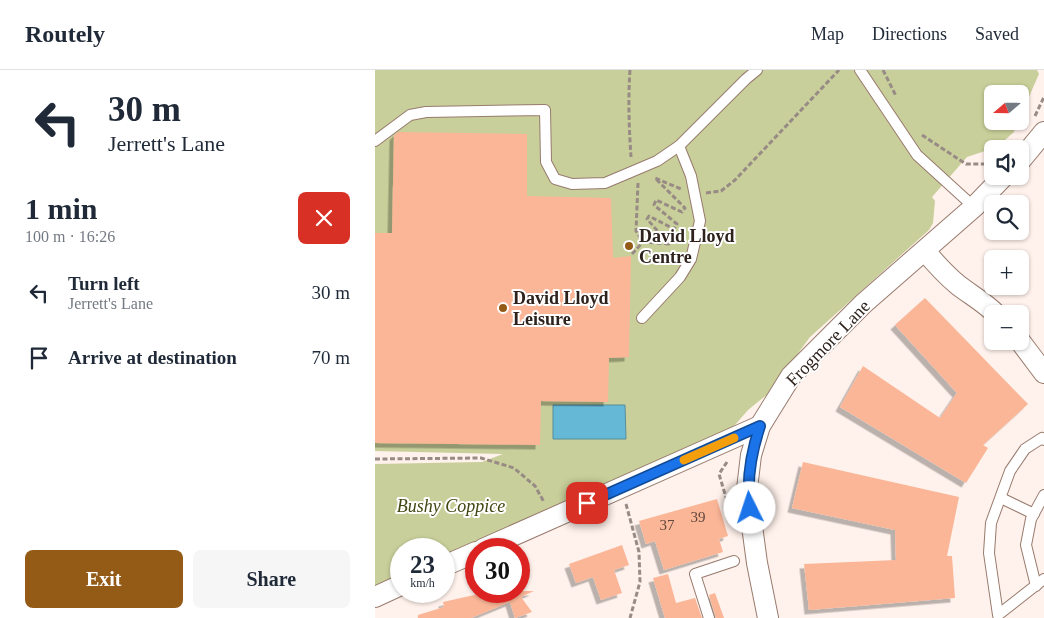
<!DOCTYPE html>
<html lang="en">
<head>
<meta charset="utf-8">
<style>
  :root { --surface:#fff; --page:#f6f6f7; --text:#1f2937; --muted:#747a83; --line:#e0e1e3; --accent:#945b17 }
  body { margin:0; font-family:Georgia,serif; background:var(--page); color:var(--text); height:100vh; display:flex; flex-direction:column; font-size:19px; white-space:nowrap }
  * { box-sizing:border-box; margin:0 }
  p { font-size:16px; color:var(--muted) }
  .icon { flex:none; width:28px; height:28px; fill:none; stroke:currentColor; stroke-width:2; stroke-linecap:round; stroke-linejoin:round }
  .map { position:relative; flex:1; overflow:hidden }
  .details { display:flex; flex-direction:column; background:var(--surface); width:375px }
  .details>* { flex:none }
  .banner { background:#fff; color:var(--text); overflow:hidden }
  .needle { width:32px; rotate:250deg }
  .tools { position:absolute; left:609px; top:15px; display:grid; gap:10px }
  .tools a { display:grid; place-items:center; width:45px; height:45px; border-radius:8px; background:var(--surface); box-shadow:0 1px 4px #0004; font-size:25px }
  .speed { position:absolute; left:15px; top:468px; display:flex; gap:10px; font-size:25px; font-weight:700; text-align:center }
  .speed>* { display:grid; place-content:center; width:65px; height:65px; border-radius:50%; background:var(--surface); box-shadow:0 1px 4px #0004; line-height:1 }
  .speed small { font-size:12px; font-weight:400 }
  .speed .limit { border:8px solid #d22; background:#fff; color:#111 }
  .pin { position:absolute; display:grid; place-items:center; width:42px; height:42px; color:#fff; margin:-21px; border-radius:10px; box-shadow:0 2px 8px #0006 }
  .me { position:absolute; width:55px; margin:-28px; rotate:356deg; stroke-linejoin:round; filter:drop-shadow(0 0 4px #0008) }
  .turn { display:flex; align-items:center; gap:18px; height:105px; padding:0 25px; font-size:22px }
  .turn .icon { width:65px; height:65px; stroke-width:2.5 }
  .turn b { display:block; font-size:35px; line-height:42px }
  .round { display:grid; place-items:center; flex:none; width:52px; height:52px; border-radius:8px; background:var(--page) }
  .headline { display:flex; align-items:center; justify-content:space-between; height:85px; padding:0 25px }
  h1 { font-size:30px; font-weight:800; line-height:38px }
  .action { display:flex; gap:10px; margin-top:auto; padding:10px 25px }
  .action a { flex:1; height:58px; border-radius:8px; background:var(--accent); color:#fff; font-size:20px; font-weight:800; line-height:58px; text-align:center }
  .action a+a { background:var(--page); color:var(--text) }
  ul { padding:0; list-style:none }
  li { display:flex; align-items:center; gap:15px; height:65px; padding:0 25px }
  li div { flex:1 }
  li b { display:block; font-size:19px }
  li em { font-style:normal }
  header { display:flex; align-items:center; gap:30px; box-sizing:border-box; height:70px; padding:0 25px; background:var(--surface); border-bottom:1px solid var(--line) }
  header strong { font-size:24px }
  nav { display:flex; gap:28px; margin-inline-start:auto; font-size:18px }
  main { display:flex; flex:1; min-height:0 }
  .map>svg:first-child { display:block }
  .green { fill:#c8cf9a }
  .water { fill:#66b9d6; stroke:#558c9e }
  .building { fill:#fbb697; filter:url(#shadow) }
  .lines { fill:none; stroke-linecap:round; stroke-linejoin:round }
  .lane-casing { stroke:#987b6e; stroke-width:12 }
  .street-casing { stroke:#987b6e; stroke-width:22 }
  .path { stroke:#988b85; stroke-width:3; stroke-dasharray:5 2.5; stroke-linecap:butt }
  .lane { stroke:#fff; stroke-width:10 }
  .street { stroke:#fff; stroke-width:20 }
  .route-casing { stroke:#114b97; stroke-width:12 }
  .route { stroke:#1a73e8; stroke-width:9 }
  .slow { stroke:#f59e0b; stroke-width:9 }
  .poi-dot { fill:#945b17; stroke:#fff; stroke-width:2 }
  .labels { text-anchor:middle; stroke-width:4; stroke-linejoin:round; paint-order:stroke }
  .number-label { font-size:15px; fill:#61473c }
  .poi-label { font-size:18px; font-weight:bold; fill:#2e221d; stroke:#fff; text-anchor:start }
  .street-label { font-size:18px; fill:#2e221d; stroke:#fff }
  .park-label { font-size:18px; font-style:italic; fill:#424612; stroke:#fff }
</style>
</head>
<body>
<header>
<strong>Routely</strong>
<nav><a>Map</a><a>Directions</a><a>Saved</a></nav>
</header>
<main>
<section class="details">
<div class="banner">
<div class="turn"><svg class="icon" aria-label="left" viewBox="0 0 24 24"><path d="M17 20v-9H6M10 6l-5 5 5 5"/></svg><div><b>30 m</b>Jerrett's Lane</div></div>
</div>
<div class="headline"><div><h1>1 min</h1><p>100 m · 16:26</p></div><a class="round" style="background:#d93025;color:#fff"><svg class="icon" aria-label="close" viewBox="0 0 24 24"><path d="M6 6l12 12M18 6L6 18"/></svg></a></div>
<ul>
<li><svg class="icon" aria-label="left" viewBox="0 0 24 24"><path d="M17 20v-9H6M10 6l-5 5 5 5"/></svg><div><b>Turn left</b><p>Jerrett's Lane</p></div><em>30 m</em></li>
<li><svg class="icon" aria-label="arrive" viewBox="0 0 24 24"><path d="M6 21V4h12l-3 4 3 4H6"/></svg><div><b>Arrive at destination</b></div><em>70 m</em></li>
</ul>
<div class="action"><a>Exit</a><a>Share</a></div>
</section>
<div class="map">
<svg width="669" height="548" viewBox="0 0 669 548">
  <defs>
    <filter id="shadow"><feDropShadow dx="-4.5" dy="4.5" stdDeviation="0" flood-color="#0004"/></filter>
  </defs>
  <rect width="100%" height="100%" fill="#fff1eb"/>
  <polygon class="green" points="0,0 662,0 664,4 645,47 645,24 618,24 618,51 643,51 639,62 622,77 592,87 557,127 560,131 558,153 554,160 435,267 394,323 373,340 353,363 69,486 69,479 26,479 26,505 0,516 0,394 107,392 128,384 0,381"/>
  <polygon class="water" points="178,335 250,335 251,369 178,369"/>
  <g class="building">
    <polygon points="23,62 152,64 152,126 236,128 238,188 256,186 254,287 234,288 233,332 166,331 165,375 0,373 0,163 17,163 19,66"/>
    <polygon points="550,228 653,334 608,375 613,378 591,413 465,337 488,296 565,348 582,323 520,255"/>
    <polygon points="428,392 584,427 572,486 577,486 580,528 434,540 429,494 521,490 520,460 417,438"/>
    <polygon points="342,429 353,466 344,469 348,482 289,500 280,471 271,474 264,451"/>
    <polygon points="247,475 254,495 239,500 247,523 226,530 218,507 201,513 194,494"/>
    <polygon points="293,504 301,533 320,528 327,548 290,548 278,508"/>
    <polygon points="117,521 159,521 146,527 157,542 140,548 135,532 96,548 43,548 43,545 69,537 68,532"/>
    <polygon points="340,523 349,548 341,548 334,525"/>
  </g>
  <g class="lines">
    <defs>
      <g id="lane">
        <polyline points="485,0 542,85 599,137"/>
        <polyline points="0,71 35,45 51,42 170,40 171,92 180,109 197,114 230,113 282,91 304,76 371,9 382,0"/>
        <polyline points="267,248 305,207 316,189 325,151 316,106 304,76"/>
        <polyline points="669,370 667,368 650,379 635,401 616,453 614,483 623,545 669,509"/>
        <polyline points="626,428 659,444"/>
        <polyline points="661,516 651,475 656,449 669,425"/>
        <polyline points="334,548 320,504 359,491"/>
      </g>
      <g id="street">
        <polyline points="645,91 669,62"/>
        <path d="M550,181C560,193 571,205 583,215C596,225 609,232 621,244"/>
        <polyline points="645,271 669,303"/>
        <polyline points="108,479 385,356"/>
        <polyline points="69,496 101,482"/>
        <polyline points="0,527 26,515"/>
        <polyline points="393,548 382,493 372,419 376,385 385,356 416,306 488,234 599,137 629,106"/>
      </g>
    </defs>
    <use href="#lane" class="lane-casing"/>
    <use href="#street" class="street-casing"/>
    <g class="path">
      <path d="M255,0C253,29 254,58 256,87"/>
      <polyline points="508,0 521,26"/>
      <polyline points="660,46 669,27"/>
      <polyline points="547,65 591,94 611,94"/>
      <polyline points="263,113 261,161 268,172"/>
      <polyline points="331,123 346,121 360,110 464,0"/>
      <polyline points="257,184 268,172 294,174 272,149 274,146 299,159 302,154 279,135 281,130 307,142 310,138 280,108 306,119"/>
      <polyline points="0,389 106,388 139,398 160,416 169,432"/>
      <polyline points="352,392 344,404 355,441"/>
      <polyline points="251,434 264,482 265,512 255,548"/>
    </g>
    <use href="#lane" class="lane"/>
    <use href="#street" class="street"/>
  </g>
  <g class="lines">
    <defs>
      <path id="route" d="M212,433L385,356C376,383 371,409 375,438"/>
    </defs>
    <use href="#route" class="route-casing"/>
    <use href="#route" class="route"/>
    <polyline class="slow" points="309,390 359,368"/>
  </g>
  <g class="poi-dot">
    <circle cx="254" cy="176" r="5"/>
    <circle cx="128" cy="238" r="5"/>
  </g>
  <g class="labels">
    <g class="number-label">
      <text x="323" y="452">39</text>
      <text x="292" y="460">37</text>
    </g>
    <g class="poi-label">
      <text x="264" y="172">David Lloyd<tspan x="264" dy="21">Centre</tspan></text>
      <text x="138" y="234">David Lloyd<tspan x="138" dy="21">Leisure</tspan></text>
    </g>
    <g class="street-label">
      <text transform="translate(453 273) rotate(-46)" y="6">Frogmore Lane</text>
    </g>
    <g class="park-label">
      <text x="76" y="442">Bushy Coppice</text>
    </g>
  </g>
</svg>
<div class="tools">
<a><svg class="needle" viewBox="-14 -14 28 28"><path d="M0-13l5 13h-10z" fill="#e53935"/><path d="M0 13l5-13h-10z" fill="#747a83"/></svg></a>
<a><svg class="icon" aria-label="sound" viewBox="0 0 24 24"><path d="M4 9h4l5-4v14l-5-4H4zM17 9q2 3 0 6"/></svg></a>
<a><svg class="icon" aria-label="search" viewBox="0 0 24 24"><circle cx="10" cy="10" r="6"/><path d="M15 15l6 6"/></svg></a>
<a>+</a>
<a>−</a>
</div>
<div class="speed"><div>23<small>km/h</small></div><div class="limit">30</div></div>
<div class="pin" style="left:212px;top:433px;background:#d93025"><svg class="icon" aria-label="arrive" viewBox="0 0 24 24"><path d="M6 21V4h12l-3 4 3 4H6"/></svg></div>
<svg class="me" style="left:375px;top:438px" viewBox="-20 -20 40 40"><circle r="19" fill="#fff"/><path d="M0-13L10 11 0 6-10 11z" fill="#1a73e8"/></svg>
</div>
</main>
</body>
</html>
